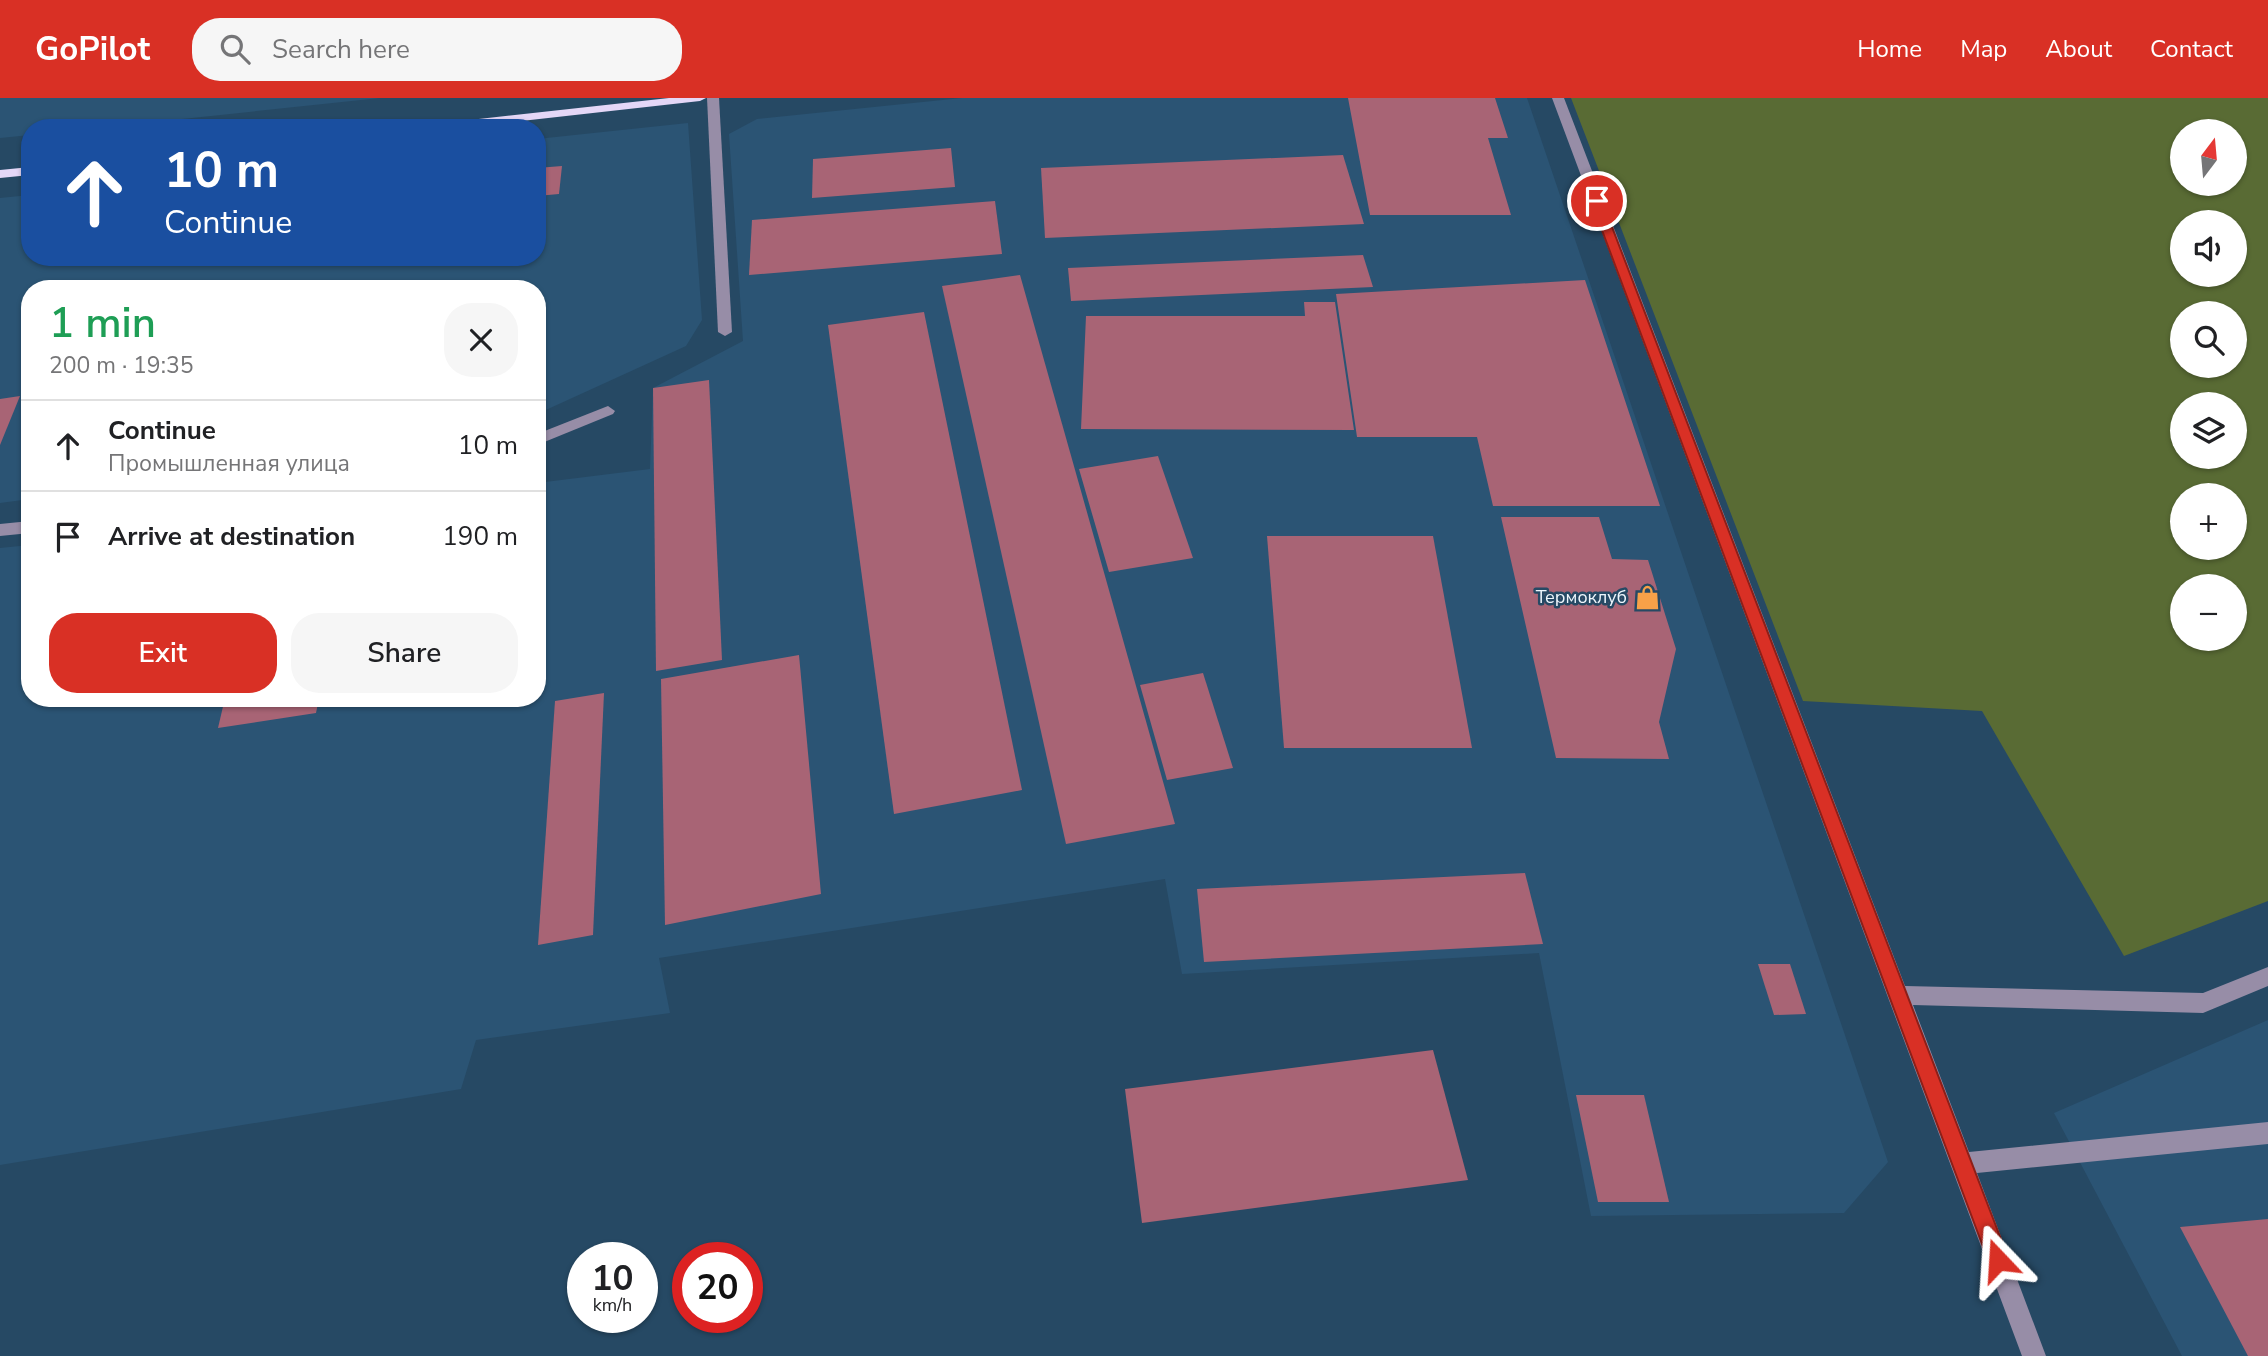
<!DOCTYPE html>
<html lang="en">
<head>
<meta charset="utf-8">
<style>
  :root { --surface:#fff; --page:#f6f6f6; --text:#202124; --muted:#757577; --line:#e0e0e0; --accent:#d93025 }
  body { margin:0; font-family:"Nunito Sans",sans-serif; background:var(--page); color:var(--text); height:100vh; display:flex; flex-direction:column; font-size:26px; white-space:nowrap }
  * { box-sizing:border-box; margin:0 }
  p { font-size:23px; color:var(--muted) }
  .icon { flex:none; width:38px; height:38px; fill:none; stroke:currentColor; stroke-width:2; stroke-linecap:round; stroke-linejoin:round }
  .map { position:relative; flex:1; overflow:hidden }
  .panel { position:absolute; left:21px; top:182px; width:525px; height:427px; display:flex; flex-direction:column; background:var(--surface); border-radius:28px; box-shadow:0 2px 5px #0004 }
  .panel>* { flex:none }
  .banner { position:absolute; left:21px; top:21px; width:525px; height:147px; border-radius:28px; box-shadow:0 2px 5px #0004; background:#1a4fa0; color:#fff; overflow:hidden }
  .needle { width:46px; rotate:16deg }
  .controls { position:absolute; left:2170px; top:21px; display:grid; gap:14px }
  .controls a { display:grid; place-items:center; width:77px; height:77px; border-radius:50%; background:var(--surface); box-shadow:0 2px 5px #0004; font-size:35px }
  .speed { position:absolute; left:567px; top:1144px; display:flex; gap:14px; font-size:35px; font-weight:700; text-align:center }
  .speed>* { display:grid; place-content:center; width:91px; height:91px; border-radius:50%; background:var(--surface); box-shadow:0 2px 5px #0004; line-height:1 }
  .speed small { font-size:18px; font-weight:400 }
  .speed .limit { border:10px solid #d22; background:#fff; color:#111 }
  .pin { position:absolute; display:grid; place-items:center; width:60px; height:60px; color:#fff; margin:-30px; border:4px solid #fff; border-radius:50%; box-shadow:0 2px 7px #0007 }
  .me { position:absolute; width:77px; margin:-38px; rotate:340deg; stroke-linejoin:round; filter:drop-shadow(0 0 5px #0008) }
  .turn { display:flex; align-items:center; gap:24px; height:147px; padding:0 28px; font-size:32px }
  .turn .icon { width:91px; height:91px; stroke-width:2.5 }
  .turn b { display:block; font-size:49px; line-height:60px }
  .round { display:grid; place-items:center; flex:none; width:74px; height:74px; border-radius:28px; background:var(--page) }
  .head { display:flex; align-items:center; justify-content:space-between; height:119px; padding:0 28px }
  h1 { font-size:42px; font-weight:600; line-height:52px; color:#1e9e55 }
  .button { display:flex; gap:14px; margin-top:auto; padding:14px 28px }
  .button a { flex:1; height:80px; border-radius:28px; background:var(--accent); color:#fff; font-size:28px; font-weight:600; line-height:80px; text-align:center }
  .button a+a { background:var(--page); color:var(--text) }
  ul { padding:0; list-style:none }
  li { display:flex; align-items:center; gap:21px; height:91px; padding:0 28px; border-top:2px solid var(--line) }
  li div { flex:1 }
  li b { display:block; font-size:26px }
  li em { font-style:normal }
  header { display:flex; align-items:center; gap:42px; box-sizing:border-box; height:98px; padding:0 35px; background:var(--accent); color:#fff }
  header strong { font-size:33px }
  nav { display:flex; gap:38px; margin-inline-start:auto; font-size:24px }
  .search { width:490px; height:63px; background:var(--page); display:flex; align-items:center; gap:18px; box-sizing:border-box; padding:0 24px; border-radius:28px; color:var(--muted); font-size:26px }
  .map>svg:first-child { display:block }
  .built { fill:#2b5474 }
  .green { fill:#596b34; fill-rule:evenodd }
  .building { fill:#a86475 }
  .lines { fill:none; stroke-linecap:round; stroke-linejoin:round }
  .minor { fill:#978da7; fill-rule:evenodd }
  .major { fill:#e4d7f7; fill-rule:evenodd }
  .route { fill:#d93025; stroke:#8d1f18; stroke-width:2 }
  .labels { text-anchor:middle; stroke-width:5; stroke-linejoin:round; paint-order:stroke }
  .poi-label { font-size:18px; fill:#eef6fc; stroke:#264964; text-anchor:end }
</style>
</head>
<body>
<header>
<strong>GoPilot</strong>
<div class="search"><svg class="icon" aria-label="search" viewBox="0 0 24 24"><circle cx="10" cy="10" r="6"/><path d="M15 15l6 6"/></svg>Search here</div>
<nav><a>Home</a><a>Map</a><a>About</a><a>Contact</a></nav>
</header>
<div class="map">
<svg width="2268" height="1258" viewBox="0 0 2268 1258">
  <rect width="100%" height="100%" fill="#264964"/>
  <g class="built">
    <polygon points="0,0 380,0 97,30 30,30 30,37 0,40"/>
    <polygon points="962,0 1527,0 1888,1064 1844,1115 1591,1118 1539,855 1182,876 1165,781 659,860 670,915 476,942 461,991 0,1067 0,450 30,447 30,600 537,600 537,385 650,371 653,290 743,243 729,36 757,21"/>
    <polygon points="688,25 702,222 686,248 537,316 537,191 30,191 30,401 0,405 0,100 30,97 30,159 537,159 537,41"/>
    <polygon points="2268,922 2268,1258 2182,1258 2054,1015"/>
  </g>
  <path class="green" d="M1571,0H2268V803L2124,858L1982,613L1803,603ZM2182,33H2235V86H2182ZM2235,124V177H2182V124ZM2235,215V268H2182V215ZM2182,306H2235V359H2182ZM2235,397V450H2182V397ZM2235,488V541H2182V488Z"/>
  <g class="building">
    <polygon points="1348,0 1495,0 1508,40 1488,40 1511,117 1370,117"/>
    <polygon points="951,50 955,89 812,100 813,61"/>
    <polygon points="1343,57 1364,126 1045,140 1041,70"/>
    <polygon points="562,68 559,96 537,98 537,70"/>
    <polygon points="995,103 1002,156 749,177 752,122"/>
    <polygon points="1363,157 1373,189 1071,203 1068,170"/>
    <polygon points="1020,177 1175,726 1066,746 942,188"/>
    <polygon points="1585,182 1660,408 1493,408 1477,339 1357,339 1336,196"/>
    <polygon points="1304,204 1335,204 1354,332 1081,331 1086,218 1305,218"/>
    <polygon points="924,214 1022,692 894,716 828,227"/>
    <polygon points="709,282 722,562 656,573 653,290"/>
    <polygon points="20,298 0,347 0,301"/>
    <polygon points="1158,358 1193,460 1109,474 1079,371"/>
    <polygon points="1501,419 1599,419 1612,461 1648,462 1676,551 1659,624 1669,661 1556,660"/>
    <polygon points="1267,438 1433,438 1472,650 1284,650"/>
    <polygon points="799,557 821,796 665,827 661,581"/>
    <polygon points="1203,575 1233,670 1167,682 1140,587"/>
    <polygon points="604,595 593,837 538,847 555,603"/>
    <polygon points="225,600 319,600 316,615 218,630"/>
    <polygon points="1525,775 1543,846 1204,864 1197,791"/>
    <polygon points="1758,866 1790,866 1806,916 1774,917"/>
    <polygon points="1433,952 1468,1082 1142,1125 1125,991"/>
    <polygon points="1576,997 1644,997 1669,1104 1598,1104"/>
    <polygon points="2268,1121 2268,1258 2248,1258 2180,1129"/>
  </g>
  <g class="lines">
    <g class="minor">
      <polygon points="707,0 719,0 732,234 725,238 718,234"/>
      <polygon points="1552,0 1564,0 1905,888 2203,895 2268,869 2268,888 2203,915 1913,907 1969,1054 2268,1024 2268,1046 1977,1075 2046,1258 2022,1258"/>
      <polygon points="608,308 615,313 613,316 537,347 537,336"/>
      <polygon points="30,423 30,435 0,438 0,426"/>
    </g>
    <g class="major">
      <polygon points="669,0 706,0 700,3 459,30 419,30 425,27"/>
      <polygon points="30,69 30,77 0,80 0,72"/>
    </g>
  </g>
  <polygon class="route" points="1597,99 1602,103 2009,1162 2006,1169 1998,1172 1991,1169 1988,1162 1591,103"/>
  <defs>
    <symbol id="shop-bare" viewBox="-9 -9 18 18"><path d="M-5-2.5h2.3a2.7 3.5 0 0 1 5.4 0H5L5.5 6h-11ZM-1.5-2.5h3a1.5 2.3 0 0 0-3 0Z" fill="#f7a148" stroke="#264964" stroke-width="2.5" paint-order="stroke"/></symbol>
  </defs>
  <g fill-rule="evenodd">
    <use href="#shop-bare" x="1630" y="482" width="35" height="35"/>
  </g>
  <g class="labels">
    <g class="poi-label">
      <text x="1627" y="505">Термоклуб</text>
    </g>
  </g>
</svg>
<div class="controls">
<a><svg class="needle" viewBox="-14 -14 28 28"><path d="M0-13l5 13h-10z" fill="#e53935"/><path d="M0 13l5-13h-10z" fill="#757577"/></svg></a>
<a><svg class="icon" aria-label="sound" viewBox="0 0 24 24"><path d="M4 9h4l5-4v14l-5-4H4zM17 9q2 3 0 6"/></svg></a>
<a><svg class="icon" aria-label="search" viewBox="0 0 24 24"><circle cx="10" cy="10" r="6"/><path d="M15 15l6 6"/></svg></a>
<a><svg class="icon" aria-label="layers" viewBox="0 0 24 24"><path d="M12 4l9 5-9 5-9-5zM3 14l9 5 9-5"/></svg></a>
<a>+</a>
<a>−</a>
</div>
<div class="speed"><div>10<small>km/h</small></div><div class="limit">20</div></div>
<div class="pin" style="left:1597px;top:103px;background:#d93025"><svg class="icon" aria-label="arrive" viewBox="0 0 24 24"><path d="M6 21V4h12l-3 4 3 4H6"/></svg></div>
<svg class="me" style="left:1998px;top:1162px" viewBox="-20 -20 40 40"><path d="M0-17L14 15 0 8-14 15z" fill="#d93025" stroke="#fff" stroke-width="4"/></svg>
<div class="banner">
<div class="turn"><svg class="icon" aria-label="ahead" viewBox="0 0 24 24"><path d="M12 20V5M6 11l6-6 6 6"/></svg><div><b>10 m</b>Continue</div></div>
</div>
<section class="panel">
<div class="head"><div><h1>1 min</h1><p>200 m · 19:35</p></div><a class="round"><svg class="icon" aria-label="close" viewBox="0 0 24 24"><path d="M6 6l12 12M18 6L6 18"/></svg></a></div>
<ul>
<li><svg class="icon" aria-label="ahead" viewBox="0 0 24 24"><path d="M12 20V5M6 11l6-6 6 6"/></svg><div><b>Continue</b><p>Промышленная улица</p></div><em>10 m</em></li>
<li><svg class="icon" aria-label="arrive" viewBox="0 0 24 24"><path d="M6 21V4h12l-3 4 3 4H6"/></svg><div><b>Arrive at destination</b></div><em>190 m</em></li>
</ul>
<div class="button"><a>Exit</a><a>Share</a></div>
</section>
</div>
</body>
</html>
